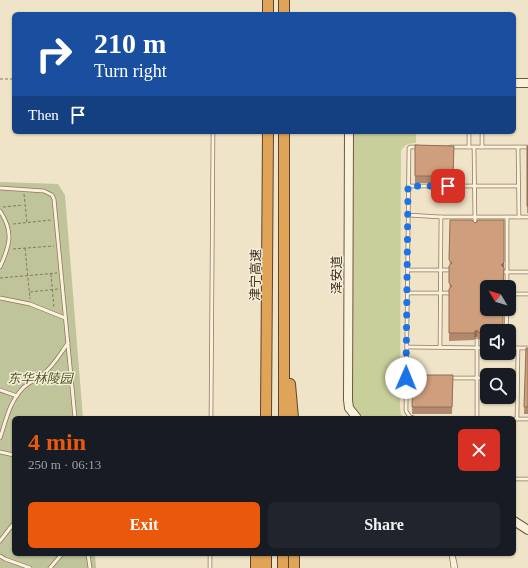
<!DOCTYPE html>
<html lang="en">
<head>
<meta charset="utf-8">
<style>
  :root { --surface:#171b24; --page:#20242c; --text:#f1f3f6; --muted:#9ea1a6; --accent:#ea580c }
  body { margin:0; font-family:"Times New Roman","Noto Sans SC",serif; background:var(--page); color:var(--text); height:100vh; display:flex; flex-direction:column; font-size:15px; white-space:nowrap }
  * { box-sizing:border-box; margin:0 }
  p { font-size:13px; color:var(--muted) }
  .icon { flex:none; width:22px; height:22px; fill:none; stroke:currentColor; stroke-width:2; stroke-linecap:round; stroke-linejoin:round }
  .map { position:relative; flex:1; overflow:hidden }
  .drawer { position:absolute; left:12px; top:416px; width:504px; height:140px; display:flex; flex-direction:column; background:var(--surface); border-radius:6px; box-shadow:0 1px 3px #0004 }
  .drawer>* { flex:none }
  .hud { position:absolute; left:12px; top:12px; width:504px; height:122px; border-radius:6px; box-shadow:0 1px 3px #0004; background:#1a4fa0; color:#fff; overflow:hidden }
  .needle { width:26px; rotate:308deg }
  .controls { position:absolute; left:480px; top:280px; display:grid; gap:8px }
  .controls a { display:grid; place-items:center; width:36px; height:36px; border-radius:6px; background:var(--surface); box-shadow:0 1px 3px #0004; font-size:20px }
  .pin { position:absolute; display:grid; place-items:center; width:34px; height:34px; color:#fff; margin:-17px; border-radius:8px; box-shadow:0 2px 6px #0006 }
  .me { position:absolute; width:44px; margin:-22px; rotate:1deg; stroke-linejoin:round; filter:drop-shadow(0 0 3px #0008) }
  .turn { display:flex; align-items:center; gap:14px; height:84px; padding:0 16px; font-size:18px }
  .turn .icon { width:52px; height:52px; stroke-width:2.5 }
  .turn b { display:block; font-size:28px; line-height:34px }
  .then { display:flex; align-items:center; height:38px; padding:0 16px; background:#0003; gap:8px; font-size:15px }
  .round { display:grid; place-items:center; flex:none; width:42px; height:42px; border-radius:6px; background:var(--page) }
  .summary { display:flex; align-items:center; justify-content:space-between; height:68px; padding:0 16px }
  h1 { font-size:24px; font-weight:600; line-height:30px; color:var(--accent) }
  .cta { display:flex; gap:8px; margin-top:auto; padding:8px 16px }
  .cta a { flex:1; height:46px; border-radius:6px; background:var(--accent); color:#fff; font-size:16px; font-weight:600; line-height:46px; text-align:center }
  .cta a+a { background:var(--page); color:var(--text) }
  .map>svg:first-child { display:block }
  .green { fill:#c9cf9b }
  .cemetery { fill:#bfc49a }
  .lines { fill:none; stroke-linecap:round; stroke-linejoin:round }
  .lane-casing { stroke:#8d765c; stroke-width:4.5 }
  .secondary-casing { stroke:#6f573f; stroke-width:10 }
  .highway-casing { stroke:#5b4430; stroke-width:12 }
  .path { stroke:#8d765c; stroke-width:1; stroke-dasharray:3 2; stroke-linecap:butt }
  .lane { stroke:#faf1dc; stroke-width:3 }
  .secondary { stroke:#faf1dc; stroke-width:8 }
  .highway { stroke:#e0a458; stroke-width:10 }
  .wall { fill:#b2896c }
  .shaded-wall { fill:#916f58 }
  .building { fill:#cf9f7d; stroke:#916f58 }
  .route { stroke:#1a73e8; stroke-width:7; stroke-dasharray:0 12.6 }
  .labels { text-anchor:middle; stroke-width:3; stroke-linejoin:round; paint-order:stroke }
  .street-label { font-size:13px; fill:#3d2e20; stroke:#f7eed8 }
  .park-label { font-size:13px; font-style:italic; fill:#4d5a26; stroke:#f7eed8 }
</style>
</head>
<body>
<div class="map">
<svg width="528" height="568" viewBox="0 0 528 568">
  <rect width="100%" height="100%" fill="#f0e4c8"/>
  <path class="green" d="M354,132H416V143C409,143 403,145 401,152L400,407L401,414L404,418C385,418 356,425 351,400Z"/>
  <polygon class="cemetery" points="0,182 58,184 65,195 83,418 14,418 14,554 95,554 96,568 0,568"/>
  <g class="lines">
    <defs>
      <g id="lane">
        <polyline points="450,147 528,147"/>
        <polyline points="469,147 469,132"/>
        <polyline points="474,147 475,225"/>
        <polyline points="482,147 482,132"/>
        <polyline points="518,147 519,217"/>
        <polyline points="408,186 518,186"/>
        <polyline points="0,188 44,191 52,195 54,199 75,418"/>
        <path d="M0,211C14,232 10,245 0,267"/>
        <polyline points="408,215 441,217 528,217"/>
        <polyline points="507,217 507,287"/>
        <polyline points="408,270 449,270"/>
        <polyline points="504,272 528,272"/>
        <polyline points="407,293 449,293"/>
        <polyline points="509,294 528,294"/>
        <polyline points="0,298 30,304 65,318"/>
        <polyline points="506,331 507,309"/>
        <polyline points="477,340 477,418"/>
        <polyline points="407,347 487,348"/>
        <polyline points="440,347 441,217"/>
        <polyline points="509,348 528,348"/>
        <polyline points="450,378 487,378"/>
        <polyline points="509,378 517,379"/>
        <polyline points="0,390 17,396"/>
        <polyline points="211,418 213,132"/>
        <polyline points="414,418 410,417 406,411 409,148 410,147 418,147"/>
        <polyline points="514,419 528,419"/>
        <polyline points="517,419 518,348"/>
        <path d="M0,438C6,421 9,403 22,389C27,383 36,380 42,375C53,367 60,354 68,343"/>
        <polyline points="0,452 14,455"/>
        <polyline points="514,479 528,479"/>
        <polyline points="0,541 14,523"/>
        <polyline points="88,554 90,568"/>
        <polyline points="451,554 453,568"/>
        <polyline points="453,554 456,568"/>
        <polyline points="0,556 5,559 30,568"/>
        <polyline points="50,568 62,554"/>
        <polyline points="210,568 210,554"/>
      </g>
      <g id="secondary">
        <polyline points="514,83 528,83"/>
        <polyline points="349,132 348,400 349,408 357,418"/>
        <polyline points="514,521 528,530"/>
      </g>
      <g id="highway">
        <polyline points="268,0 268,14"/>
        <polyline points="284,14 284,0"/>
        <polyline points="284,132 284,418"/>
        <polyline points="290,384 293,418"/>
        <polyline points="266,418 268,132"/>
        <polyline points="266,554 266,568"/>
        <polyline points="294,554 294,568"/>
        <polyline points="256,568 256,554"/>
        <polyline points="283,568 283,554"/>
      </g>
    </defs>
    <use href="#lane" class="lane-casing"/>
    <use href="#secondary" class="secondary-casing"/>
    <use href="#highway" class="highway-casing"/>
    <g class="path">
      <polyline points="0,79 14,79"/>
      <polyline points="24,194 27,223"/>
      <polyline points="3,207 23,205"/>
      <polyline points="13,224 51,220"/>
      <polyline points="25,248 30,299"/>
      <polyline points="13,249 54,246"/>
      <polyline points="51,274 54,308"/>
      <polyline points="0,278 57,273"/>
      <polyline points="30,292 58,289"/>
    </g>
    <use href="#lane" class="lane"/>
    <use href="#secondary" class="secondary"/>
    <use href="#highway" class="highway"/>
  </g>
  <g class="wall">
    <polygon points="415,145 454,146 453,183 415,183"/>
    <rect x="527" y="146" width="1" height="67"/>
    <polygon points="450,220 487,331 487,341 480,340 477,337 475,338 474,340 449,341"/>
    <polygon points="526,348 528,348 528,414 524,414"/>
    <polygon points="413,375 453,375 452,414 412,414"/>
  </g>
  <g class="shaded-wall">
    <polygon points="504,220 504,275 501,272"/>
    <polygon points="477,330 477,337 475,338 474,340 474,333 475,331"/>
  </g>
  <g class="building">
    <polygon points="415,145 454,146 453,176 415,176"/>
    <rect x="527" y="146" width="1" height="60"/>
    <polygon points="450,220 472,220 475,223 477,222 478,220 504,220 504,262 501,265 504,268 503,287 487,287 487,309 503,309 503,331 487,331 487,334 480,333 477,330 475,331 474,333 449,333 449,289 452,286 449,283 449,266 452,263 449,260"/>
    <polygon points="526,348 528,348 528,407 524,407"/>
    <polygon points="413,375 453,375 452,407 412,407"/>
  </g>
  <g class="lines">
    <polyline class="route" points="406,378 408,186 448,186"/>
  </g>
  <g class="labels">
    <g class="street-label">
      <text transform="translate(255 275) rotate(-89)" y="5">津宁高速</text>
      <text transform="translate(336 275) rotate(-90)" y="5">泽安道</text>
    </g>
    <g class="park-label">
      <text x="40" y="383">东华林陵园</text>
    </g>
  </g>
</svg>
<div class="controls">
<a><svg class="needle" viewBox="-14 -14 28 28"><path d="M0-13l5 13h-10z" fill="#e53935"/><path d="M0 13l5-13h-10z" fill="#9ea1a6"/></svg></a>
<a><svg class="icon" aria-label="sound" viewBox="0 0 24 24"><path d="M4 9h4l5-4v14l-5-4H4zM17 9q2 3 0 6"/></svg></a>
<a><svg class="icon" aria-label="search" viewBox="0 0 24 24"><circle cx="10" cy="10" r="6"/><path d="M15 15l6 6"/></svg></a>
</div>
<div class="pin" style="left:448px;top:186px;background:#d93025"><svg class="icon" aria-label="arrive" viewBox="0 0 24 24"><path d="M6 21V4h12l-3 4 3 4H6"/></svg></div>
<svg class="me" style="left:406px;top:378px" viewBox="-20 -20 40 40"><circle r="19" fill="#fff"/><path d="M0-13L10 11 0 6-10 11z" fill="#1a73e8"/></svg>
<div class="hud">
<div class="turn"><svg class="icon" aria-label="right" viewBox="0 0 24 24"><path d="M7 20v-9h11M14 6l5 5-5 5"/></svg><div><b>210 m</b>Turn right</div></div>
<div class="then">Then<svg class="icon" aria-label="arrive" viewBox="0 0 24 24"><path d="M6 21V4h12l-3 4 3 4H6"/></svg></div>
</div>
<section class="drawer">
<div class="summary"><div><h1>4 min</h1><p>250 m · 06:13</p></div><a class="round" style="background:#d93025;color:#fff"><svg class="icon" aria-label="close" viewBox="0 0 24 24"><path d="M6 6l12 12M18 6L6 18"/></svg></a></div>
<div class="cta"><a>Exit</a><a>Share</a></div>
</section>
</div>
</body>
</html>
